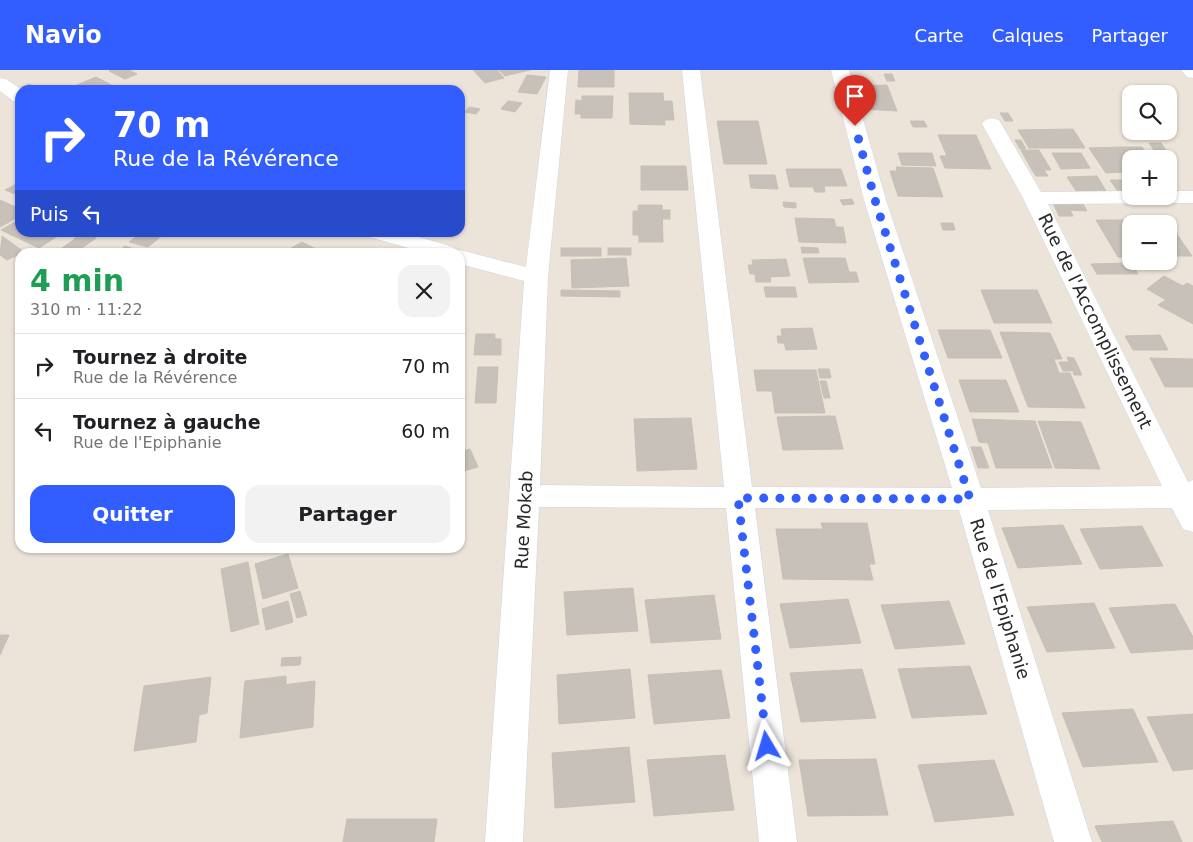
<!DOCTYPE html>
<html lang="fr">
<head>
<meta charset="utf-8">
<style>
  :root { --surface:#fff; --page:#f2f2f2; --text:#202124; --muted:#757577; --line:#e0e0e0; --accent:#335eff }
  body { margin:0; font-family:"DejaVu Sans",sans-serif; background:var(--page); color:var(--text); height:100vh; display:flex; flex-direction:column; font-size:19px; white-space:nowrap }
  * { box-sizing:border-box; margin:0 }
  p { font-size:16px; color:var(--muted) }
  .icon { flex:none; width:28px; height:28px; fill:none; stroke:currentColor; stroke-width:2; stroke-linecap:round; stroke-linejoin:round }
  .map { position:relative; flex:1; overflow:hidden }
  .sheet { position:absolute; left:15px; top:178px; width:450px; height:305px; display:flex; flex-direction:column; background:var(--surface); border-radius:15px; box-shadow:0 1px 4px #0004 }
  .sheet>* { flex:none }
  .hud { position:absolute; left:15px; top:15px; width:450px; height:152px; border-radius:15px; box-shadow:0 1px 4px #0004; background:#335eff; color:#fff; overflow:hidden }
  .fabs { position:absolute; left:1122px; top:15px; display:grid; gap:10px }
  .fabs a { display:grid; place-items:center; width:55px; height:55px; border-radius:10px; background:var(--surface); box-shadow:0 1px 4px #0004; font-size:25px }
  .pin { position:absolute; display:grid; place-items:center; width:42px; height:42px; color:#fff; margin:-51px -21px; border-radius:50% 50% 50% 0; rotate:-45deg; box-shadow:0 0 5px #0007 }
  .pin .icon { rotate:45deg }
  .me { position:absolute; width:55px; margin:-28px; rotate:353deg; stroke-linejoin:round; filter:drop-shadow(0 0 4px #0008) }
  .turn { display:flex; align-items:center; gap:18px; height:105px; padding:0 15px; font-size:22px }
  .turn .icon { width:65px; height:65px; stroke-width:2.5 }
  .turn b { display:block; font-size:35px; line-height:42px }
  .then { display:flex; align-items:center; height:48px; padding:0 15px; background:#0003; gap:10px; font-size:19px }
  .round { display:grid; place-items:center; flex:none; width:52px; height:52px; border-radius:15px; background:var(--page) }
  .summary { display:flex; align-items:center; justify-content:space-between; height:85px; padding:0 15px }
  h1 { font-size:30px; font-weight:700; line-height:38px; color:#1e9e55 }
  .cta { display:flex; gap:10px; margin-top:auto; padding:10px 15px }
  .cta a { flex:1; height:58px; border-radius:15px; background:var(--accent); color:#fff; font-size:20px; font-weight:700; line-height:58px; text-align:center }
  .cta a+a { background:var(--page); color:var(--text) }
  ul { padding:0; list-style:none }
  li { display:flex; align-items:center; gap:15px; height:65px; padding:0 15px; border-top:1px solid var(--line) }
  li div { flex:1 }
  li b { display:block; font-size:19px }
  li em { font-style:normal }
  header { display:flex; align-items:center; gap:30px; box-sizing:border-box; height:70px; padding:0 25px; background:var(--accent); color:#fff }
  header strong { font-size:24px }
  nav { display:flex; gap:28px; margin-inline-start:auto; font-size:18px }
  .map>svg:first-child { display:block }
  .building { fill:#c7c1b9; stroke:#c7c0b3 }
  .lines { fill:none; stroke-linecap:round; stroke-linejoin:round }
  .minor-casing { stroke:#cfd3e3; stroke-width:1 }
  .minor { fill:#fff; fill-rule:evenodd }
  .route { stroke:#335eff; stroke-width:9; stroke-dasharray:0 16.2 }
  .labels { text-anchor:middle; stroke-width:4; stroke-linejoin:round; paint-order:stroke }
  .street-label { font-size:18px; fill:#292929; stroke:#fff }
</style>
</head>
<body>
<header>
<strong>Navio</strong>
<nav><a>Carte</a><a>Calques</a><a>Partager</a></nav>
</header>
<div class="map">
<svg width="1193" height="772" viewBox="0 0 1193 772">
  <rect width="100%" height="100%" fill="#ece4d9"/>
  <g class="building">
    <polygon points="112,0 129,0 137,4 125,9 109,1"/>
    <polygon points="473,0 497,0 504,8 485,13"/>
    <polygon points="499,0 530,0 505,6"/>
    <polygon points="579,0 614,0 614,17 578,17"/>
    <polygon points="884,4 892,4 895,11 887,11"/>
    <polygon points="527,5 546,7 537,24 518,22"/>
    <polygon points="96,7 113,16 105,20 65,20"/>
    <polygon points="30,14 37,20 25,20 21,17"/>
    <polygon points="887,15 897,41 862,39 860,33 865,33 861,22 857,22 855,16"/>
    <polygon points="629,23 663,23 665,55 630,54"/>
    <polygon points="582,26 613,26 612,48 581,48"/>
    <polygon points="576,30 582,31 581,44 575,44"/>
    <polygon points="508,31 522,33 515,42 501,39"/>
    <polygon points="663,31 672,31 674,50 665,50"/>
    <polygon points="469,37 480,39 476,44 465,42"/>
    <polygon points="1000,43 1008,43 1013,51 1005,51"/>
    <polygon points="717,51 758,51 767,94 724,94"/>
    <polygon points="910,51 924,51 927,57 913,57"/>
    <polygon points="1073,59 1085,78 1029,78 1018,60"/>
    <polygon points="938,65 976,65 991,99 945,98 940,86 947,86"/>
    <polygon points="1015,70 1021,70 1026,79 1020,79"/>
    <polygon points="1149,73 1161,73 1170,86 1158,86"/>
    <polygon points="1122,77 1131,90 1131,107 1127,108 1123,102 1106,103 1089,78"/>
    <polygon points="1122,77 1142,77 1150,89 1131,90"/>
    <polygon points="1021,80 1039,80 1051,100 1032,100"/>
    <polygon points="898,83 932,83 936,96 902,95"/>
    <polygon points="1052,83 1081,83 1090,98 1061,99"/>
    <polygon points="641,96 686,96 688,120 641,120"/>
    <polygon points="896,97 933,98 943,127 898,126 890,101 897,101"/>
    <polygon points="786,99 841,99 847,116 824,116 825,122 815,122 813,117 790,117"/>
    <polygon points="1032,100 1044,100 1048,106 1036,106"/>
    <polygon points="749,105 775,105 778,119 751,118"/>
    <polygon points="1097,106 1108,124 1078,124 1067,107"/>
    <polygon points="1110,110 1126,110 1131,118 1131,123 1119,123"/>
    <polygon points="20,112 20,126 5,120"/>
    <polygon points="852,129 854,134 843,135 840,130"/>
    <polygon points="0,130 20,139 20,146 0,157"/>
    <polygon points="783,132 796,133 796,138 784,137"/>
    <polygon points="1053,133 1083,134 1087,141 1070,140 1073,146 1059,146"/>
    <polygon points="638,135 662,135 663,172 639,172"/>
    <rect x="662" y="140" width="8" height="9"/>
    <polygon points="633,141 638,141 639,165 633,165"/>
    <polygon points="795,148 834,149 836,157 843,157 846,173 799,172"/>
    <polygon points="20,149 20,162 64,162 39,178 1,160"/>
    <polygon points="1096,150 1167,150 1192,186 1169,186 1169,154 1131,154 1131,187 1118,187"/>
    <polygon points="941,153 953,153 955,160 943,160"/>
    <polygon points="142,162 159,162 164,164 148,177 129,172"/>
    <polygon points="81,163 96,168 86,175 72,171"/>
    <polygon points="2,166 24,182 7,190 0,185"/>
    <polygon points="72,171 86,175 76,182 58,181"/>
    <polygon points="302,172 322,182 286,181"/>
    <polygon points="125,176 143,182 117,182"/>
    <polygon points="801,177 818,178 819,183 802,183"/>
    <rect x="561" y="178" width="40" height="8"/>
    <rect x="608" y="178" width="23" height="7"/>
    <polygon points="626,188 629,216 572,218 571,190"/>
    <polygon points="803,188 845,188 849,202 856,202 859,212 809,213"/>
    <polygon points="786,189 790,206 770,207 771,212 756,212 755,204 750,204 748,195 753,195 752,190"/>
    <polygon points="1132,193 1138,204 1097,204 1091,194"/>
    <polygon points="1164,206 1183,216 1187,213 1193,216 1193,254 1158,235 1166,230 1147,219"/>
    <polygon points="764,217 795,217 797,227 766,227"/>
    <polygon points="561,220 620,221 620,227 561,226"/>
    <polygon points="981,220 1037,220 1052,253 994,253"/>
    <polygon points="812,258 817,279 786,280 784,273 778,273 777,266 782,266 781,259"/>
    <polygon points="938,260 990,260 1002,288 948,288"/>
    <polygon points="1000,262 1050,263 1062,289 1054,289 1059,303 1070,303 1085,338 1028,337"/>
    <polygon points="476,264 495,264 494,285 474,285"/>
    <polygon points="1160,265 1168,280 1133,280 1125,266"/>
    <polygon points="495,269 501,269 501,285 494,285"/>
    <polygon points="1067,287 1074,288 1082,305 1074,305 1073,301 1063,301 1059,292 1069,292"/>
    <polygon points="1150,288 1193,289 1193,317 1165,317"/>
    <polygon points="478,297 498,297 496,333 475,333"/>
    <polygon points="818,299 829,299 831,308 820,308"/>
    <polygon points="754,300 816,300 825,343 775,343 772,321 757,321"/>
    <polygon points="959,310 1006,310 1019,342 970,342"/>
    <polygon points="820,311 826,311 830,328 824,328"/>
    <polygon points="835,346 843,379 783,380 777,347"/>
    <polygon points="691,348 697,399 637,401 634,349"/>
    <polygon points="972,349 1035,351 1052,398 996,398 988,373 979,372"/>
    <polygon points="1038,351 1081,352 1100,399 1055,398"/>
    <polygon points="971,377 981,377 989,398 978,398"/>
    <polygon points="470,379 478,397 460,402 460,382"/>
    <polygon points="821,453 867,453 875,494 869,494 873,510 783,509 776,459 823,459"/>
    <polygon points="1063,455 1082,494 1018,498 1002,458"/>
    <polygon points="1142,456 1163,496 1100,499 1080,459"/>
    <polygon points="288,484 298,518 263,529 255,494"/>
    <polygon points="248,492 259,554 231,562 221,499"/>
    <polygon points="633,518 638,561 567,565 564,522"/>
    <polygon points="300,521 307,545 297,548 290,524"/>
    <polygon points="714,525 721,569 651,573 645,530"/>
    <polygon points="848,529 861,573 790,578 780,534"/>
    <polygon points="288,531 293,552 266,560 262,539"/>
    <polygon points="949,531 965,574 895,579 881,535"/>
    <polygon points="1094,533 1115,578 1047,582 1027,537"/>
    <polygon points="1175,534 1193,567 1193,579 1131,583 1109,538"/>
    <polygon points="0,565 9,565 0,585"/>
    <polygon points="301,587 300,595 281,596 282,588"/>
    <polygon points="970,596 987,644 912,648 898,599"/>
    <polygon points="630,599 635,648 559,654 557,605"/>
    <polygon points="862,599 876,648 801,652 790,603"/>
    <polygon points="721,600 730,648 654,654 648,605"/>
    <polygon points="286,606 286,615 244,620 245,611"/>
    <polygon points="211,607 207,643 199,645 196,672 134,681 144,616"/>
    <polygon points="315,611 313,657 240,668 244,620"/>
    <polygon points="1133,639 1158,692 1083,697 1062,643"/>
    <polygon points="1193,644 1193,699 1173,701 1147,647"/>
    <polygon points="629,677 635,732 555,738 552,683"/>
    <polygon points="725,685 734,740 654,746 647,690"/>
    <polygon points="876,689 888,745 808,746 799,690"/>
    <polygon points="994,690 1014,745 935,752 918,695"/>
    <polygon points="347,749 437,749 434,772 343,772"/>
    <polygon points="1173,751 1182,772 1102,772 1095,756"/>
  </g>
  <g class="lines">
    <defs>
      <g id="minor">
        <polygon points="550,0 568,0 548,207 540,415 724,417 682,0 700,0 752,417 952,418 864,130 831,0 849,0 886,130 981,418 1162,416 1023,128 982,54 985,50 992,48 999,50 1041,122 1131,121 1131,126 1169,126 1169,121 1193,121 1193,133 1048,134 1188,412 1193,410 1193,462 1183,459 1172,438 988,440 1092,772 1054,772 959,440 755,438 797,772 759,772 726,438 539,437 523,772 485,772 524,211 460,194 460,182 423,182 369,167 366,162 402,162 453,177 456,181 460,180 526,197"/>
        <polygon points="1181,0 1193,0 1193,8 1187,7"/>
        <polygon points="0,8 6,9 22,20 20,20 20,33 13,31 0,21"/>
      </g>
    </defs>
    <use href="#minor" class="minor-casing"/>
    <use href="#minor" class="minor"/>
  </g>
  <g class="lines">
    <polyline class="route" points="767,676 738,428 970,429 875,130 855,56"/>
  </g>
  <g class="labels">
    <g class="street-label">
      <text transform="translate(1095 251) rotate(64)" y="6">Rue de l'Accomplissement</text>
      <text transform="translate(524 450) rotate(-87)" y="6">Rue Mokab</text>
      <text transform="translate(1000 529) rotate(73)" y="6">Rue de l'Epiphanie</text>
    </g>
  </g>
</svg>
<div class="fabs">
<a><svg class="icon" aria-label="search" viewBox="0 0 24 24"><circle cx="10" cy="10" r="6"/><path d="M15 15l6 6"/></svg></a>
<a>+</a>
<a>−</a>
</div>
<div class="pin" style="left:855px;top:56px;background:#d93025"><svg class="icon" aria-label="arrive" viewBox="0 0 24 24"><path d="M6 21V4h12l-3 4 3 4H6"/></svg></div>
<svg class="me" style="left:767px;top:676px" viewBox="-20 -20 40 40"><path d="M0-17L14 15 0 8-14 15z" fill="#335eff" stroke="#fff" stroke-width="4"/></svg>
<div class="hud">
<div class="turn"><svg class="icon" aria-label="right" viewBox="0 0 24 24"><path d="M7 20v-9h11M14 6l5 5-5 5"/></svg><div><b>70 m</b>Rue de la Révérence</div></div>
<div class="then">Puis<svg class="icon" aria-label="left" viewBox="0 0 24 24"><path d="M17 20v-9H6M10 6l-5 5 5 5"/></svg></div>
</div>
<section class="sheet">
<div class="summary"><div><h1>4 min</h1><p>310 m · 11:22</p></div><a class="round"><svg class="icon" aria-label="close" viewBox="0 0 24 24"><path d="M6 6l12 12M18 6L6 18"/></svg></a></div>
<ul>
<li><svg class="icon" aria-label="right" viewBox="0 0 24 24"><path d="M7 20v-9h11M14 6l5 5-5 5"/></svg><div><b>Tournez à droite</b><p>Rue de la Révérence</p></div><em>70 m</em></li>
<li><svg class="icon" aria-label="left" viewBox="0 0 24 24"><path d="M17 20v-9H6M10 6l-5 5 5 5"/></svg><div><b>Tournez à gauche</b><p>Rue de l'Epiphanie</p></div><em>60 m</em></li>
</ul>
<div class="cta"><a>Quitter</a><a>Partager</a></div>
</section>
</div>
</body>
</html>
